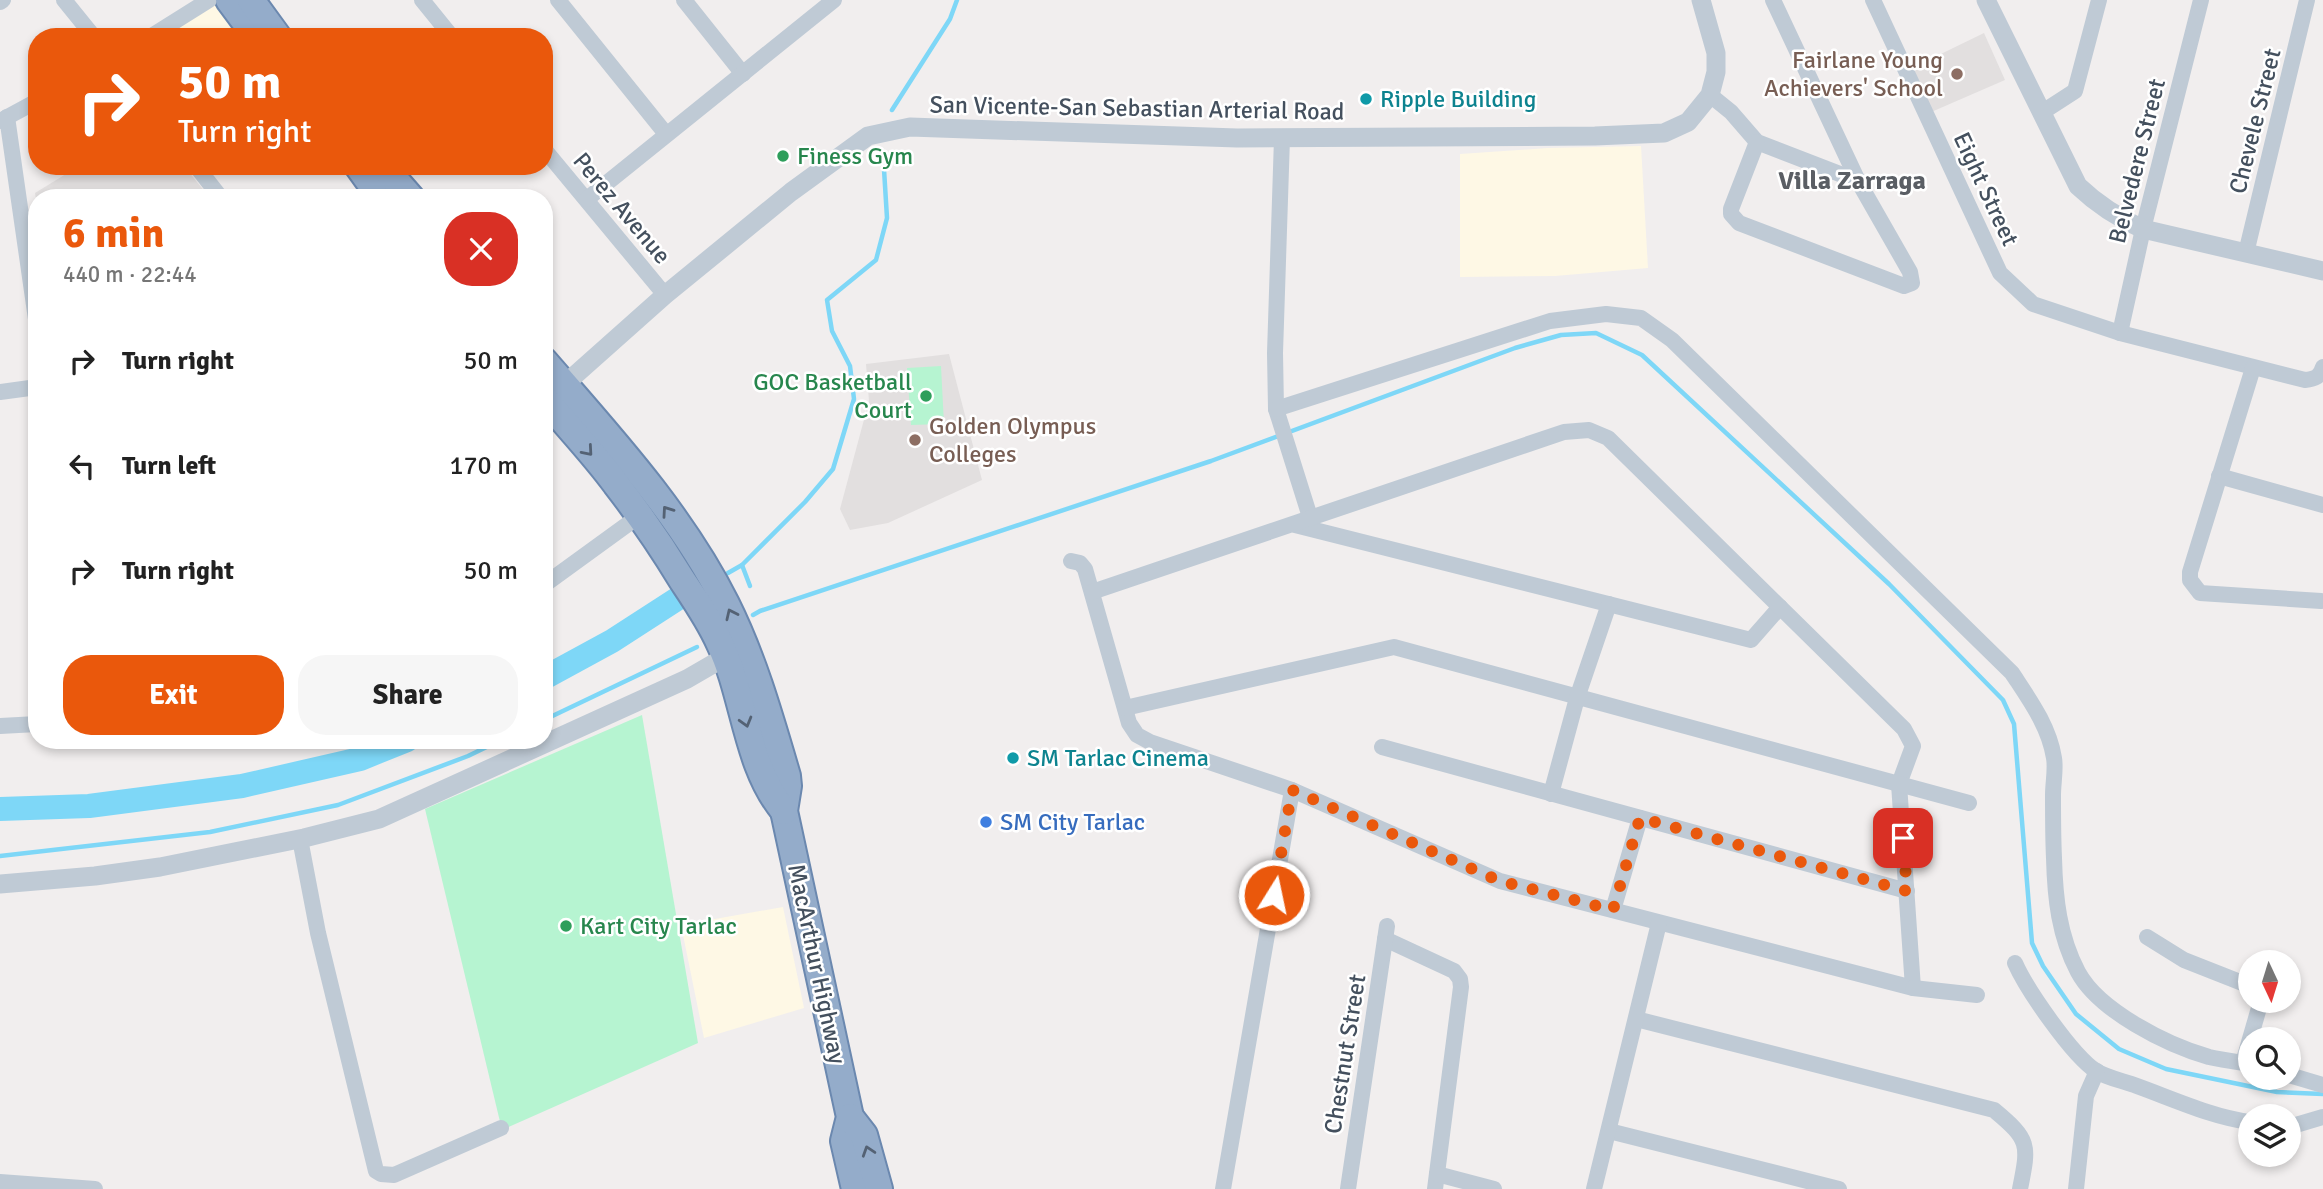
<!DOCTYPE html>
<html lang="en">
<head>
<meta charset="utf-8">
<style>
  :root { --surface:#fff; --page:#f6f6f6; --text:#222; --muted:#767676; --accent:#ea580c }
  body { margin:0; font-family:Signika,sans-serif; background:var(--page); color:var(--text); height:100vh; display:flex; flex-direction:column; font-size:26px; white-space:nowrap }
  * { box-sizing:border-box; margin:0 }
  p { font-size:23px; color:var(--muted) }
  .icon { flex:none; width:38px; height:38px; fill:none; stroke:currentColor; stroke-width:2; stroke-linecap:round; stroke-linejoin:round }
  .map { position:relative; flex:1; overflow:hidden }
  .drawer { position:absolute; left:28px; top:189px; width:525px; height:560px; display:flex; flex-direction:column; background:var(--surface); border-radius:28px; box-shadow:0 4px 10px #0003 }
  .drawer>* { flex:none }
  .hud { position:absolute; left:28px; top:28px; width:525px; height:147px; border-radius:28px; box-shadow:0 4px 10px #0003; background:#ea580c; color:#fff; overflow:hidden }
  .needle { width:46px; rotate:176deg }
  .buttons { position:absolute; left:2238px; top:950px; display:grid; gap:14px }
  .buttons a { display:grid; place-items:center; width:63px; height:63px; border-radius:50%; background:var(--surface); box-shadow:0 4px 10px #0003; font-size:35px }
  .pin { position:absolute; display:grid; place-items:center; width:60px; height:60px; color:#fff; margin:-30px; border-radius:14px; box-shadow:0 4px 10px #0006 }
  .me { position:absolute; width:77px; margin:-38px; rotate:10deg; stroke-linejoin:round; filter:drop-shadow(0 0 5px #0008) }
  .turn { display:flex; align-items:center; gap:24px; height:147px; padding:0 35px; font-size:32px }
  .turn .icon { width:91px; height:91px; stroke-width:2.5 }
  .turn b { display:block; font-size:49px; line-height:60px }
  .round { display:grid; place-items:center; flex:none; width:74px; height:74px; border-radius:28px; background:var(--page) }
  .headline { display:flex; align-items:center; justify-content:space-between; height:119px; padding:0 35px }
  h1 { font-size:42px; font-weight:700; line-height:52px; color:var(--accent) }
  .button { display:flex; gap:14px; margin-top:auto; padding:14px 35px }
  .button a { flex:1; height:80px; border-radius:28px; background:var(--accent); color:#fff; font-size:28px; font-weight:700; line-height:80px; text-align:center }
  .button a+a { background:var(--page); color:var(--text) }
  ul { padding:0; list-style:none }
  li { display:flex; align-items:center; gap:21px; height:105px; padding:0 35px }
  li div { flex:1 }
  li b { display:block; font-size:26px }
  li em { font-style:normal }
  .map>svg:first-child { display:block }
  .commercial { fill:#fef8e5 }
  .education { fill:#e2dfdf }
  .green { fill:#b6f4d1 }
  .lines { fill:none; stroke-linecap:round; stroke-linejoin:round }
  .stream { stroke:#7ed7f7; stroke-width:4.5 }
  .river { stroke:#7ed7f7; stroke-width:24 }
  .trunk-casing { stroke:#6b88af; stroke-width:30 }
  .minor { stroke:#bfcad5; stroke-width:16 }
  .tertiary { stroke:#bfcad5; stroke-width:19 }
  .trunk { stroke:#94acca; stroke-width:26 }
  .oneway { stroke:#546274 }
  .route { stroke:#ea580c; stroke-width:12; stroke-dasharray:0 21.6 }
  .education-dot { fill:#8d6e63; stroke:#fff; stroke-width:2.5 }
  .culture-dot { fill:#0f9aa8; stroke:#fff; stroke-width:2.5 }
  .leisure-dot { fill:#2e9e5b; stroke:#fff; stroke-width:2.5 }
  .shop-dot { fill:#3f7fe0; stroke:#fff; stroke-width:2.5 }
  .labels { text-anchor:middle; stroke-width:5; stroke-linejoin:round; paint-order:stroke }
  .education-label { font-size:24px; fill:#785e54; stroke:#fff; text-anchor:end }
  .culture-label { font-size:24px; fill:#0d838f; stroke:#fff; text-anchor:start }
  .street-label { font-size:24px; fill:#44505e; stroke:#fff }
  .leisure-label { font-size:24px; fill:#27864d; stroke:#fff; text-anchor:start }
  .shop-label { font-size:24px; fill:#366cbe; stroke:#fff; text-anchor:start }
  .neighbourhood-label { font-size:26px; font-weight:bold; fill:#5a5e64; stroke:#fff }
</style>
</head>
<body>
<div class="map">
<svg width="2323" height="1189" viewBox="0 0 2323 1189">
  <rect width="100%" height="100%" fill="#f1eeee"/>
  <g class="commercial">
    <polygon points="213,0 244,37 164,37"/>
    <polygon points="1641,146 1648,268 1555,276 1460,277 1460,154 1548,148"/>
    <polygon points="783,907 804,1008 704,1038 681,925"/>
  </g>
  <g class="education">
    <polygon points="1984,33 2005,80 1929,113 1910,69"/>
    <polygon points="79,166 184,166 210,198 37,198 37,206 35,193"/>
    <polygon points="949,354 982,480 888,523 850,530 840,509 869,401 866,364"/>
  </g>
  <g class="green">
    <polygon points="941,366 944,424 911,425 907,368"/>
    <polygon points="642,715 698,1043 502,1130 425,809"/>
  </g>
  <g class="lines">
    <g class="stream">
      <polyline points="892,110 950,19 957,0"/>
      <polyline points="742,565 750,586"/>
      <polyline points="728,573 742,565 805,502 833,469 854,399 850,366 832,331 827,300 876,260 887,218 883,153"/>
      <polyline points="753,615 760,611 1211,461 1515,348 1561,335 1596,333 1642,355 1889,584 2003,700 2014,724 2032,943 2043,966 2076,1014 2119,1049 2166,1069 2277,1092 2323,1094"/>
      <polyline points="544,720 697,647"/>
      <polyline points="0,856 210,832 338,805 468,756 501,740"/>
    </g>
    <g class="river">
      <polyline points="544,678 612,641 677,599"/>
      <polyline points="0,809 89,806 242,786 360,759 407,740"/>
    </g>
    <defs>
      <g id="trunk">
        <polyline points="229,0 255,35"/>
        <polyline points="251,0 278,37"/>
        <polyline points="358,166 381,198"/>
        <polyline points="383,166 411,198"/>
        <path d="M544,361C610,437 681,514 726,604C753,658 770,718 787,776L788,786L784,811L850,1117L844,1141L855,1189"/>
        <path d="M544,398C568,427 594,454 616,484C640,515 662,547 682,580C696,601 710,621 720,644C745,696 746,766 784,811"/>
        <polyline points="850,1117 864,1135 879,1189"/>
      </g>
    </defs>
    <use href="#trunk" class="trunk-casing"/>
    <g class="minor">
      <polyline points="64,0 94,37"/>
      <polyline points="422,0 452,37"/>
      <polyline points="558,0 666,134"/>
      <polyline points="684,0 743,74"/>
      <path d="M1873,0L2000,273L2033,304L2120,333L2305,380C2315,379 2320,377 2323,367"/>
      <polyline points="0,2 3,0"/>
      <polyline points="150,37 209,0"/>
      <polyline points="1710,95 1731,112 1757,142 1858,181"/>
      <polyline points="2041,113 2075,91 2099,0"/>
      <polyline points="7,117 37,326"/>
      <polyline points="0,121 37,101"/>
      <polyline points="1282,138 1275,353 1276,409 1310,517"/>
      <polyline points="1757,142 1731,209 1731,214 1739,223 1904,286 1912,283 1910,272 1858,181 1773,0"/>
      <polyline points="544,149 665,295"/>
      <polyline points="196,166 221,198"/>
      <polyline points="587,199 834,0"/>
      <polyline points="2246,253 2307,0"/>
      <polyline points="2120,333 2143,229 2201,0"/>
      <polyline points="2253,368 2190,572 2190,580 2200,593 2321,601"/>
      <polyline points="0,392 37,387"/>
      <path d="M1276,409L1550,321L1606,314L1641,318L1672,340L2012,673C2029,699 2049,726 2054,758C2056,769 2053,783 2053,795C2053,816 2053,837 2054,858C2055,898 2059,936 2078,972C2099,1011 2167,1045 2209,1057C2222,1060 2237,1062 2250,1064"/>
      <polyline points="2219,476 2323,505"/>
      <polyline points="1295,525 1751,640 1780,607"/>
      <polyline points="1071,561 1080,563 1085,569 1129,723 1137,735 1150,742 1292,790 1223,1189"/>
      <polyline points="544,585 639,516"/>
      <polyline points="1092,592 1564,432 1589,430 1608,438 1904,729 1913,746 1899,784 1913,988 1500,881 1292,790"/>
      <polyline points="1125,708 1394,647 1969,803"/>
      <polyline points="0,726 37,724"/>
      <polyline points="1382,747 1907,891"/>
      <polyline points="1551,794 1577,698 1609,604"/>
      <polyline points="300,839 318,933 376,1171 381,1174 394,1175 501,1128"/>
      <polyline points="1613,910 1640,818"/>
      <polyline points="2147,937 2184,960 2250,986"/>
      <polyline points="1385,939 1454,971 1460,979 1461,987 1435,1189"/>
      <path d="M2015,963C2027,990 2072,1055 2096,1071C2107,1078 2124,1081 2137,1086C2173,1099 2212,1117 2250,1122"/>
      <polyline points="1913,988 1977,995"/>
      <path d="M1636,1019L1994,1110C2030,1140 2029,1144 2020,1189"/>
      <polyline points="2243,1063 2261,1001"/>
      <polyline points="2289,1075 2323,1085"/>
      <polyline points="2289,1127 2323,1117"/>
      <polyline points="1609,1131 1839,1189"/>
      <polyline points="1437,1174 1494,1189"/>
      <polyline points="0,1182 95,1189"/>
      <polyline points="1348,1189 1387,926"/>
      <polyline points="1594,1189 1659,923"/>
      <polyline points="2076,1189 2086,1096 2097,1071"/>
    </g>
    <g class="tertiary">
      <path d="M1986,0L2078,186C2098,205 2118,218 2143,229L2323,271"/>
      <polyline points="556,392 665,295 791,192 868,136 910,127 1237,138 1595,136 1664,133 1688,122 1710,95 1716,72 1716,53 1701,0"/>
      <polyline points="0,884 95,876 160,867 304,838 379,819 687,679 725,657"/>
    </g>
    <use href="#trunk" class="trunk"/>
  </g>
  <defs><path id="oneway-chevron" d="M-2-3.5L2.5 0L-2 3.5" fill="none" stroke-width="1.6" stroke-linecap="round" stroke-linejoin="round" transform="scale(1.75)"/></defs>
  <g class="oneway">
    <use href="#oneway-chevron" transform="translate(588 451) rotate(49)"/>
    <use href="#oneway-chevron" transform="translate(667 511) rotate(-125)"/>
    <use href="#oneway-chevron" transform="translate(731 614) rotate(-115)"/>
    <use href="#oneway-chevron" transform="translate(746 722) rotate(74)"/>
    <use href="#oneway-chevron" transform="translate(868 1151) rotate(-108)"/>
  </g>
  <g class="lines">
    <polyline class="route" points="1274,895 1292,790 1500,881 1613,910 1640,818 1907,891 1903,838"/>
  </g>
  <g class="education-dot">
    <circle cx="1957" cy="74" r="7"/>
    <circle cx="915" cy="440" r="7"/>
  </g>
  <g class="culture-dot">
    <circle cx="1366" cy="99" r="7"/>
    <circle cx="1013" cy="758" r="7"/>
  </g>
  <g class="leisure-dot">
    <circle cx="783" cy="156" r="7"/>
    <circle cx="926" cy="396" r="7"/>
    <circle cx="566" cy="926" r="7"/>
  </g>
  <circle class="shop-dot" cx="986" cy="822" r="7"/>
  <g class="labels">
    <g class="education-label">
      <text x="1943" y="68">Fairlane Young<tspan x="1943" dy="28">Achievers' School</tspan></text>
      <text x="929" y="434" text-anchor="start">Golden Olympus<tspan x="929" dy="28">Colleges</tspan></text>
    </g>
    <g class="culture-label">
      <text x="1380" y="107">Ripple Building</text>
      <text x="1027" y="766">SM Tarlac Cinema</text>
    </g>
    <g class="street-label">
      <text transform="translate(1137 108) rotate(1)" y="8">San Vicente-San Sebastian Arterial Road</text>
      <text transform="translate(2255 121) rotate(-76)" y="8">Chevele Street</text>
      <text transform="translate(2137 161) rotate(-76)" y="8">Belvedere Street</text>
      <text transform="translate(1986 189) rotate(65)" y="8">Eight Street</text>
      <text transform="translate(622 208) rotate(50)" y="8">Perez Avenue</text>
      <text transform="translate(817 964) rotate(78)" y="8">MacArthur Highway</text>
      <text transform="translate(1345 1054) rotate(-81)" y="8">Chestnut Street</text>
    </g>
    <g class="leisure-label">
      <text x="797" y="164">Finess Gym</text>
      <text x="912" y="390" text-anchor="end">GOC Basketball<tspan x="912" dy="28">Court</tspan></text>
      <text x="580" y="934">Kart City Tarlac</text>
    </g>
    <g class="shop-label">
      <text x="1000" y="830">SM City Tarlac</text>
    </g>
    <g class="neighbourhood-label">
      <text x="1852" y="189">Villa Zarraga</text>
    </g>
  </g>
</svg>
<div class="buttons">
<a><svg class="needle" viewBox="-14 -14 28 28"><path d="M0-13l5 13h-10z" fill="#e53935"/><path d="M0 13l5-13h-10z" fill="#767676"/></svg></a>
<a><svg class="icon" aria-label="search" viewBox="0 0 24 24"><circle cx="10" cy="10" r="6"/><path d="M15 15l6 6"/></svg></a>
<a><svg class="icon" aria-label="layers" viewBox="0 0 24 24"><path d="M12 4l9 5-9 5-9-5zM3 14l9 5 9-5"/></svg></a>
</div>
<div class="pin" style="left:1903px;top:838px;background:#d93025"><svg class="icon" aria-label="arrive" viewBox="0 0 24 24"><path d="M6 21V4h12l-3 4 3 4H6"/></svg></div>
<svg class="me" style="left:1274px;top:895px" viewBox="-20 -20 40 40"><circle r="17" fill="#ea580c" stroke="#fff" stroke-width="3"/><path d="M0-11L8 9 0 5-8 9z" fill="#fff"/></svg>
<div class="hud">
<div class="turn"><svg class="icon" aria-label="right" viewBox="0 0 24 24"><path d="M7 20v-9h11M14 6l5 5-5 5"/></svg><div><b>50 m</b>Turn right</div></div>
</div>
<section class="drawer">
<div class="headline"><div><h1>6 min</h1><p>440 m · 22:44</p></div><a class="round" style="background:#d93025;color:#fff"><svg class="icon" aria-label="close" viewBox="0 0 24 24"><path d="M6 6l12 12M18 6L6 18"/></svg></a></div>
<ul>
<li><svg class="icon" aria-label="right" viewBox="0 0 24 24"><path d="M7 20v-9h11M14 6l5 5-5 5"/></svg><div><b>Turn right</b></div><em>50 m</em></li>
<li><svg class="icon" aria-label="left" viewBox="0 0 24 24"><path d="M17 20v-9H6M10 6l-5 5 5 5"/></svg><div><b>Turn left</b></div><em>170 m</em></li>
<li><svg class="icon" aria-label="right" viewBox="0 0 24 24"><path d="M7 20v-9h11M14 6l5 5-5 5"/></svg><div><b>Turn right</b></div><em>50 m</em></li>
</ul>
<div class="button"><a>Exit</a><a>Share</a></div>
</section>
</div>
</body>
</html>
